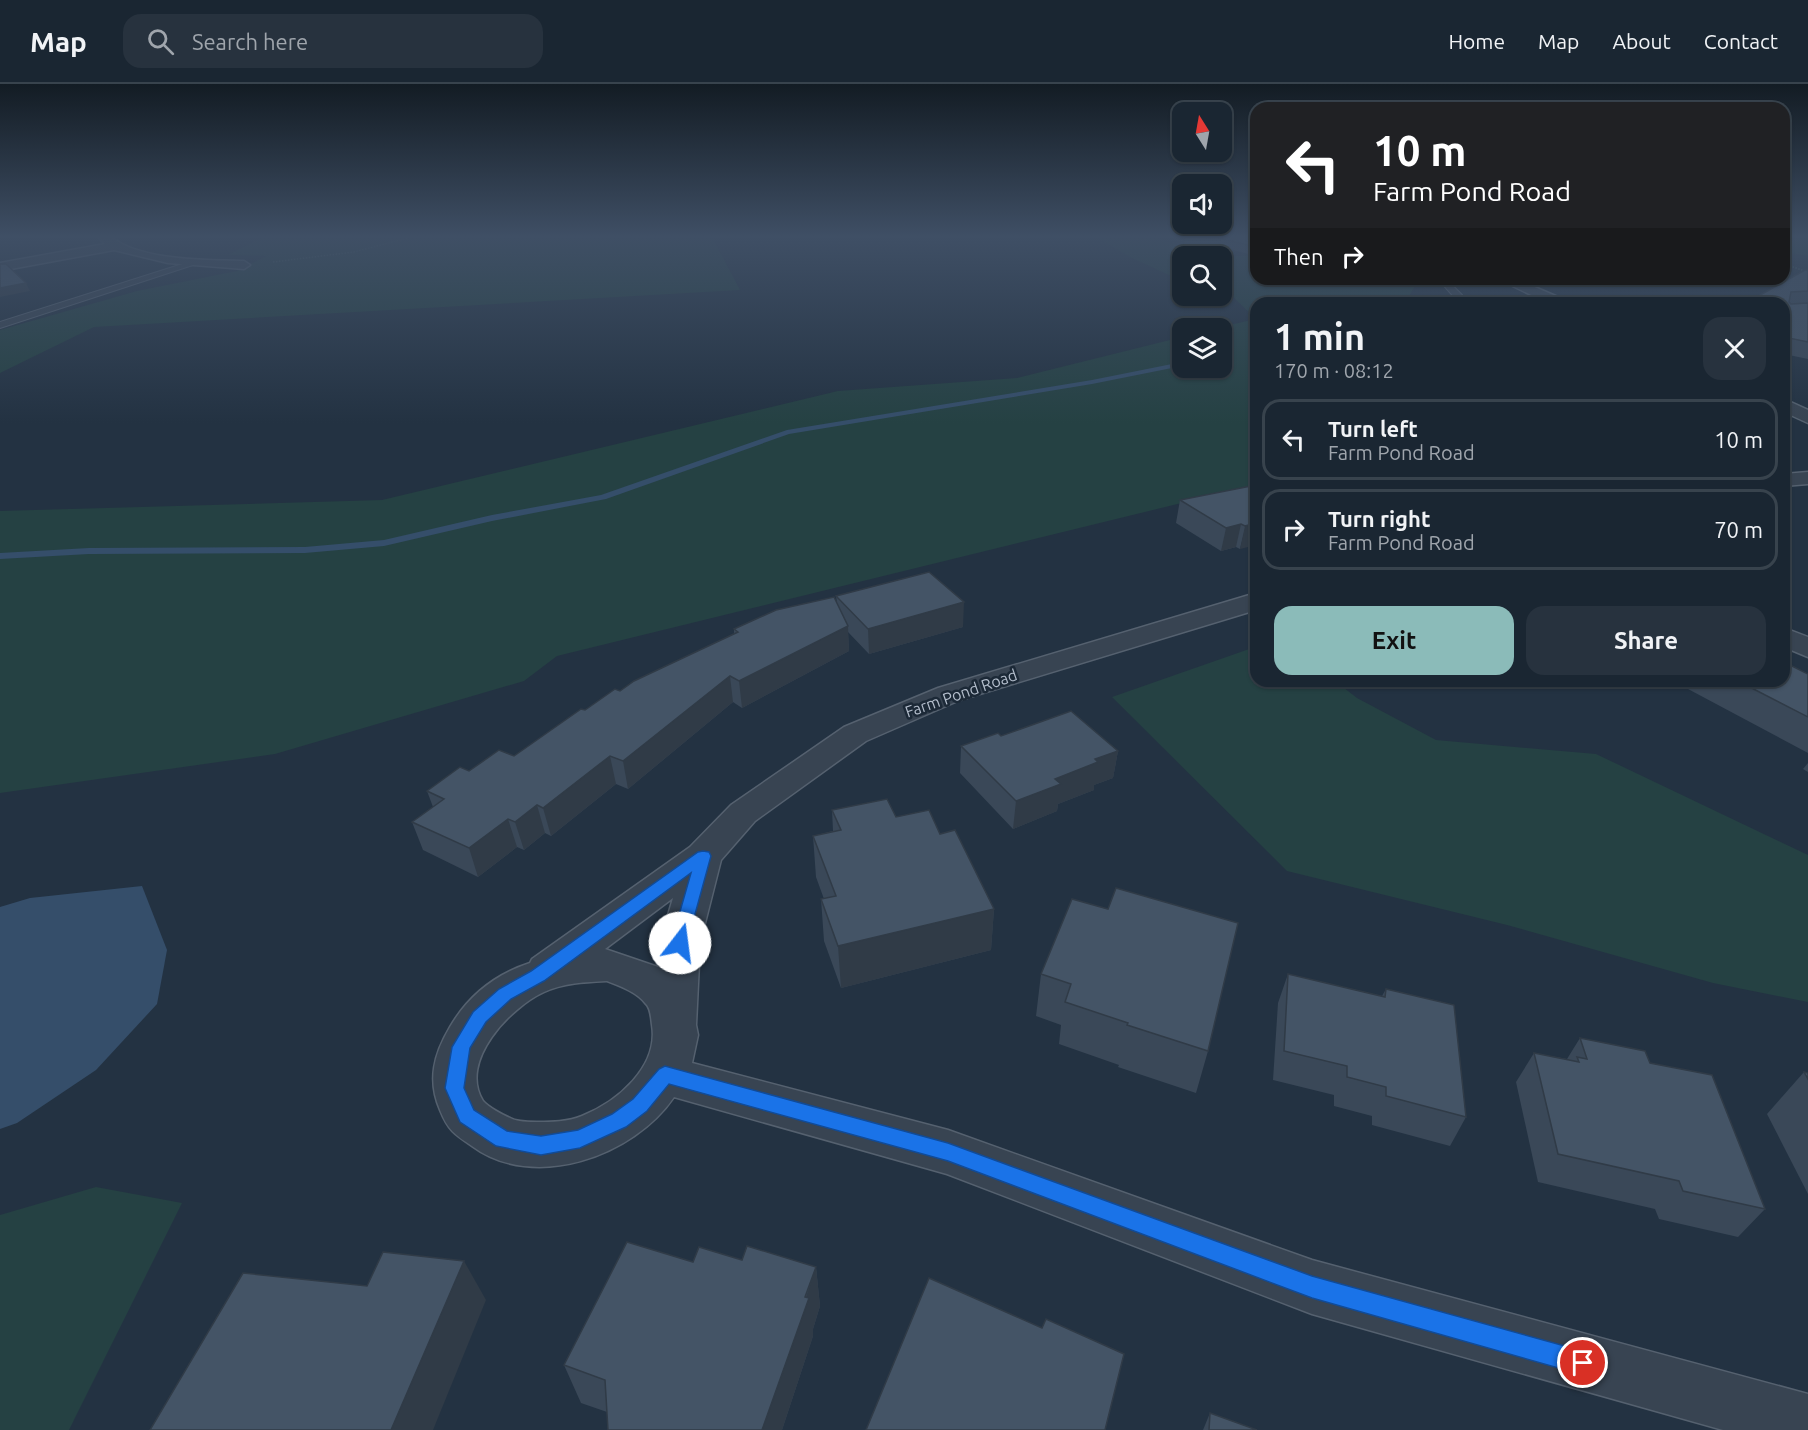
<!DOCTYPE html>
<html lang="en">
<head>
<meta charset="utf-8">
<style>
  :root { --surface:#1a2632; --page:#27323e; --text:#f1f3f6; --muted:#9fa5ac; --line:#38434d; --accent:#8bbbb9 }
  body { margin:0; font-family:Ubuntu,sans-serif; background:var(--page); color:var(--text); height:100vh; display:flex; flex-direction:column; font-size:22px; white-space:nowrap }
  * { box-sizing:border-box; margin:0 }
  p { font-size:20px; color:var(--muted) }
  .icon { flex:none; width:33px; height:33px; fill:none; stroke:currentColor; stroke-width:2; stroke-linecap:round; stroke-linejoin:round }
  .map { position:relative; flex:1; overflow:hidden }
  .details { position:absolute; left:1250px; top:213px; width:540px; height:390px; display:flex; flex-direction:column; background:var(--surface); border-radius:18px; box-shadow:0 2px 4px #0004,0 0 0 2px var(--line) }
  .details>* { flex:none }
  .guide { position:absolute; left:1250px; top:18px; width:540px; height:183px; border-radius:18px; box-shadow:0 2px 4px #0004,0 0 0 2px var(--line); background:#202124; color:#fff; overflow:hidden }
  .needle { width:39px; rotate:349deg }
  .fabs { position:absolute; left:1172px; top:18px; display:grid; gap:12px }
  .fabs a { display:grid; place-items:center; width:60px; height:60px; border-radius:12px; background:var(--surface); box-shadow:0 2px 4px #0004,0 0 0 2px var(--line); font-size:30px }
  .pin { position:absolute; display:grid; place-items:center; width:51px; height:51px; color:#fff; margin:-26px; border:3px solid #fff; border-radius:50%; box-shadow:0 2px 6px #0007 }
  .me { position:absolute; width:66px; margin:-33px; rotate:15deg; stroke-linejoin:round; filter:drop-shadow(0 0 4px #0008) }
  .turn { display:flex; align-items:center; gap:21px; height:126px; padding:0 24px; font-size:27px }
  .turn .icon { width:78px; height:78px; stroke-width:2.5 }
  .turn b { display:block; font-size:42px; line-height:51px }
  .then { display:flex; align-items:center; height:57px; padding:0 24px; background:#0003; gap:12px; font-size:22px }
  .round { display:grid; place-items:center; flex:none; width:63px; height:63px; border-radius:18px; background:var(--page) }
  .summary { display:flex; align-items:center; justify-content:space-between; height:102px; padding:0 24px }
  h1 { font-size:36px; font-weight:700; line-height:45px }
  .action { display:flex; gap:12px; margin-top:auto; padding:12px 24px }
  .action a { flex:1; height:69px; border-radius:18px; background:var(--accent); color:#111; font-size:24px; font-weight:700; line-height:69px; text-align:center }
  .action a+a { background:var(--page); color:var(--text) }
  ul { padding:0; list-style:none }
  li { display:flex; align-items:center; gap:18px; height:81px; margin:0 12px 9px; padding:0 12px; border:3px solid var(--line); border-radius:18px }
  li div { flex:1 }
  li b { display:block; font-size:22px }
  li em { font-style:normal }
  header { display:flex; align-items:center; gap:36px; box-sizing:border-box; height:84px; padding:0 30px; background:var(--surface); border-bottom:2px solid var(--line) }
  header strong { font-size:28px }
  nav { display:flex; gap:33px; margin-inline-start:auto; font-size:21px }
  .search { width:420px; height:54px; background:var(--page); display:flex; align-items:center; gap:15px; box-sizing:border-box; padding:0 21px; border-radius:18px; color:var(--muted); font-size:22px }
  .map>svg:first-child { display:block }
  .green { fill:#254143 }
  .water { fill:#354e6a }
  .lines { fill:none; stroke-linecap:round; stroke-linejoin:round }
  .stream { fill:#354e6a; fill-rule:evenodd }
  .lane-casing { stroke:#55616f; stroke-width:2 }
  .street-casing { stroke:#55616f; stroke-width:3 }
  .path { stroke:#435e60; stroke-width:1.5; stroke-dasharray:1.5 1.5; stroke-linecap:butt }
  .lane { fill:#384452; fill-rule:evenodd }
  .street { fill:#384452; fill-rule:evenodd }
  .wall { fill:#3a4858 }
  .shaded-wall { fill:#303b47 }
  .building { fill:#445466; stroke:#303b47; stroke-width:1.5 }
  .route { fill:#1a73e8; stroke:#114b97; stroke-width:1.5 }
  .labels { text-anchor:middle; stroke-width:5; stroke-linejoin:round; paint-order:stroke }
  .street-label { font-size:16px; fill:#b4becc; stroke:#1c2937 }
</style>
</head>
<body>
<header>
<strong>Map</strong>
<div class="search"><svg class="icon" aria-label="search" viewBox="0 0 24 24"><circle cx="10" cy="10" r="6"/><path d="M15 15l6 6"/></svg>Search here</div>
<nav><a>Home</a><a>Map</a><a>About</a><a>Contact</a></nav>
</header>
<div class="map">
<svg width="1808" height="1346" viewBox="0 0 1808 1346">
  <rect width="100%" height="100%" fill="#233242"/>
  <g class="green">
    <polygon points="267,151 711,151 740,206 94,243 0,289 0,246 137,207 237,187 266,172 228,171"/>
    <polygon points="1092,151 1150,151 1204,172 1182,172 1182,197 1132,174"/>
    <polygon points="1784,151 1808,151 1808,172 1784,168"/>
    <polygon points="1255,171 1256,195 1419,195 1405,219 1256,219 1255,234 1230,210 1221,207 1221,173"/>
    <polygon points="1255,235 1255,401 557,572 524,597 275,670 0,709 0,427 382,416 838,307 1017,294 1182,253 1182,284 1221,284 1221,244 1218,244"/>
    <polygon points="1255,563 1256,597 1335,597 1357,614 1436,656 1596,670 1808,771 1808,918 1713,899 1507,841 1287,787 1112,613"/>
    <polygon points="96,1103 182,1119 69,1346 0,1346 0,1131"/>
  </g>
  <polygon class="water" points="142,802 167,866 157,920 96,986 17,1039 0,1045 0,823 30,814"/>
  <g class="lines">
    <polygon class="stream" points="1182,278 1182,282 1092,300 789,350 606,415 492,437 384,462 305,469 89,470 0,475 0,469 89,464 305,463 384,456 492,431 601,411 787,346 1092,296"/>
    <defs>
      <g id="lane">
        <polygon points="195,176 202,178 0,244 0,238"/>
        <polygon points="1438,195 1446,195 1462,211 1465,219 1457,219 1455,214"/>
      </g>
      <g id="street">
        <path d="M96,151H109C137,177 207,176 244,177L250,181L244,185L168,179L114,166L0,187V179L105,160Z"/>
        <polygon points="1498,195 1516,195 1565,216 1567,219 1548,219"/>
        <polygon points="1784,315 1808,326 1808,339 1784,328"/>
        <polygon points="1808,388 1808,400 1784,402 1784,390"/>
        <path d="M1256,509V526L960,616L866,657L755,737L721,776L700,859L696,941L698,951L692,979L948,1046L1312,1176L1808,1310V1346H1723L1312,1230L947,1090L674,1013C634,1072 534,1108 472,1062C454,1050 448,1046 440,1026C427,996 434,970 450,943C468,912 496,890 530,879L532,875L690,763L731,721L844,643L938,604ZM673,814L660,859L658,883L605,865ZM607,897C620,902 637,908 646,920C651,925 651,934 652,941C659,983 617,1018 582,1032C568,1038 551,1038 537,1038C529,1038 517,1038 510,1034C503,1031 488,1023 483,1017C458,977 511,923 544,908C563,899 586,898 607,897Z"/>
        <polygon points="1784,544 1808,553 1808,573 1784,563"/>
      </g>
    </defs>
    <use href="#lane" class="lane-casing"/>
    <use href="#street" class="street-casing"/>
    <g class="path">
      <polyline points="273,178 354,168 419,151"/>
      <polyline points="1784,180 1808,188"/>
    </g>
    <use href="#lane" class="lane"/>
    <use href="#street" class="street"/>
  </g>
  <g class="wall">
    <polygon points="1173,151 1256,151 1256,172 1222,163 1184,161 1185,154"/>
    <polygon points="1808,186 1808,275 1784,270 1784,219 1746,219"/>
    <polygon points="1256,401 1240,465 1236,463 1221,467 1176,439 1180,416"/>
    <polygon points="836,512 963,543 869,570 848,548 849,567 742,624 733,618 628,705 616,700 551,752 545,749 524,766 517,763 478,793 423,766 412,738 433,723 427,707 469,687 514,672 585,626 620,607 734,550 734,545 837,519"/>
    <polygon points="1808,590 1808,669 1673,597 1784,597"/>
    <polygon points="1001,652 1118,667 1113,694 1094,701 1094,706 1058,720 1057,727 1013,745 960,689 961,662"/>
    <polygon points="1808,679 1808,688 1803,685"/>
    <polygon points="832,726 896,733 940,750 994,825 991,866 841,904 824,857 821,815 824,815 816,793 813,752 833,747"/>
    <polygon points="1072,815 1208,967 1196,1009 1118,983 1119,981 1059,960 1061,941 1036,932 1041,890"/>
    <polygon points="1288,890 1382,912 1386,905 1466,1033 1450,1062 1372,1041 1372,1032 1334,1022 1334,1011 1273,996 1278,919"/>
    <polygon points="1580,954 1650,979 1765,1125 1738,1153 1659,1135 1655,1125 1538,1098 1516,998 1534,969 1567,975"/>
    <polygon points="1804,988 1808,989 1808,1110 1767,1030"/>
    <polygon points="742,1176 816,1183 820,1222 813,1245 813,1252 782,1346 608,1346 607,1328 581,1319 564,1281 693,1178"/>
    <polygon points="1210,1329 1257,1346 1203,1346"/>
  </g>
  <g class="shaded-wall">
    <polygon points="26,199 30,207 0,213 0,204"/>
    <polygon points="1256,439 1256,461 1240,465 1245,442"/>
    <polygon points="1241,440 1236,463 1221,467 1226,444"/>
    <polygon points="964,518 963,543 869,570 868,545"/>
    <polygon points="848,542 849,567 742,624 739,597"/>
    <polygon points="730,592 733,618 628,705 623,677"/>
    <polygon points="1449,597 1457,597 1448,600"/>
    <polygon points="1118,667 1113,694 1094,701 1094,706 1058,720 1057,727 1013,745 1016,717 1055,695 1095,675"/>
    <polygon points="610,672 616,700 551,752 543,724"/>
    <polygon points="537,721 545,749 524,766 515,738"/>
    <polygon points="508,735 517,763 478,793 469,764"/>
    <polygon points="994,825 991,866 841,904 838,862"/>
    <polygon points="464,1177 486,1216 433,1346 391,1346"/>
    <polygon points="816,1183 820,1222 813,1245 813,1252 782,1346 762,1346"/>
  </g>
  <g class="building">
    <polygon points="1188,151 1256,151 1256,163 1223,155 1186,152"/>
    <polygon points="0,180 6,180 26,199 0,204"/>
    <polygon points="1805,186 1808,186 1808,207 1791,208 1789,218 1791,220 1808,219 1808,258 1784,253 1784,219 1746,219"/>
    <polygon points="1256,401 1256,439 1245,442 1241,440 1226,444 1180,416"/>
    <polygon points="929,488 964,518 868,545 836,512"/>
    <polygon points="834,513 848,542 739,597 730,592 623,677 610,672 543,724 537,721 515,738 508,735 469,764 412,738 444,715 427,707 460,683 469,687 499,666 514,672 581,625 585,626 615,605 620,607 634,597 738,548 734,545 776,526"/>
    <polygon points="1784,578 1808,590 1808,633 1738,597 1784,597"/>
    <polygon points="1071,627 1118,667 1095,675 1098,678 1055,695 1061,700 1016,717 961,662 998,649 1001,652"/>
    <polygon points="887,715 896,733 929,726 940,750 955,746 994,825 838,862 821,815 836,812 813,752 841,746 832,726"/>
    <polygon points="1116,804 1238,839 1208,967 1127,941 1128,939 1065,918 1071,900 1041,890 1072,815 1108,825"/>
    <polygon points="1288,890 1385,913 1386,905 1454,921 1466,1033 1386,1012 1386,1003 1347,993 1347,982 1284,967"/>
    <polygon points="1580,954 1645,967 1650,979 1712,991 1765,1125 1683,1107 1679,1097 1558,1070 1534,969 1579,978 1577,973 1587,975"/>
    <polygon points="1804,988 1808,989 1808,995"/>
    <polygon points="627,1158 693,1178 699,1163 742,1176 747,1162 816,1183 805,1213 809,1214 762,1346 608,1346 605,1296 564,1281"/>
    <polygon points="383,1168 464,1177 391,1346 150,1346 243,1189 367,1202"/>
    <polygon points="929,1194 1042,1244 1046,1235 1124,1270 1105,1346 866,1346"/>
    <polygon points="1210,1329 1257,1346 1209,1346"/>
  </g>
  <linearGradient id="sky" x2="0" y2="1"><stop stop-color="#131c24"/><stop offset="0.45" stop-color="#3f4f65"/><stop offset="1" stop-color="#3f4f65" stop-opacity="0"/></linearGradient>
  <rect width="1808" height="339" fill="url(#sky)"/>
  <polygon class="route" points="703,767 709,768 711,772 686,863 680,865 674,863 671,859 691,789 544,897 511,915 486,938 470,964 464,1004 474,1026 507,1047 541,1052 578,1046 612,1030 633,1015 659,985 665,982 948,1059 1312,1192 1583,1267 1591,1270 1595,1279 1591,1287 1583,1291 1312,1214 948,1077 669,1000 647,1027 626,1043 580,1064 541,1071 496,1062 460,1038 445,1004 452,963 473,928 499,905 531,887 698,768"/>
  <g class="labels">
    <g class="street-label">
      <text transform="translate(961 609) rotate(-19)" y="6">Farm Pond Road</text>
    </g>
  </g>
</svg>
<div class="fabs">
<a><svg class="needle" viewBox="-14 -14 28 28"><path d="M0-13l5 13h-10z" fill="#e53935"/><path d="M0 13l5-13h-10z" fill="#9fa5ac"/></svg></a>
<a><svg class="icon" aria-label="sound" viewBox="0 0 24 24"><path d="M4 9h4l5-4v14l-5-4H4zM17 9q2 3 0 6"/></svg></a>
<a><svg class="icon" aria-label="search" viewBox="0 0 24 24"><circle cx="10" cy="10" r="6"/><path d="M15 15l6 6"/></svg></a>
<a><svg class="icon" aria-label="layers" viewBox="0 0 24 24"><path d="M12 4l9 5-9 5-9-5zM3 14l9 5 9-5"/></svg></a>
</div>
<div class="pin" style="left:1583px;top:1279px;background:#d93025"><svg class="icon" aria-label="arrive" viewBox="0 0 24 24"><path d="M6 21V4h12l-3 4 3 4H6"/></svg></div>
<svg class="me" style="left:680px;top:859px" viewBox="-20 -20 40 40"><circle r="19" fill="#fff"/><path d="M0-13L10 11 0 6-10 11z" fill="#1a73e8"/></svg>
<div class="guide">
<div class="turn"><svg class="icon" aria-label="left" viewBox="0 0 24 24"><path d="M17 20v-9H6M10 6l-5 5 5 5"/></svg><div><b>10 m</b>Farm Pond Road</div></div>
<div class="then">Then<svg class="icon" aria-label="right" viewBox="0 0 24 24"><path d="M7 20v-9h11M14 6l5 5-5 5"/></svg></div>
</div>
<section class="details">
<div class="summary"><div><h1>1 min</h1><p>170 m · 08:12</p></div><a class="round"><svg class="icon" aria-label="close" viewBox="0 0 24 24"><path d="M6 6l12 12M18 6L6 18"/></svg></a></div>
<ul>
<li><svg class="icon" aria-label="left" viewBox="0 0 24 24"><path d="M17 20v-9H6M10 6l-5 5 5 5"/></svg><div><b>Turn left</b><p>Farm Pond Road</p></div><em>10 m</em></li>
<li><svg class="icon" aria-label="right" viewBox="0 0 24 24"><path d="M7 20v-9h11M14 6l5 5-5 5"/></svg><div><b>Turn right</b><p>Farm Pond Road</p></div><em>70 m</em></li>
</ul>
<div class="action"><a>Exit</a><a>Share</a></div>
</section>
</div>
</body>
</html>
